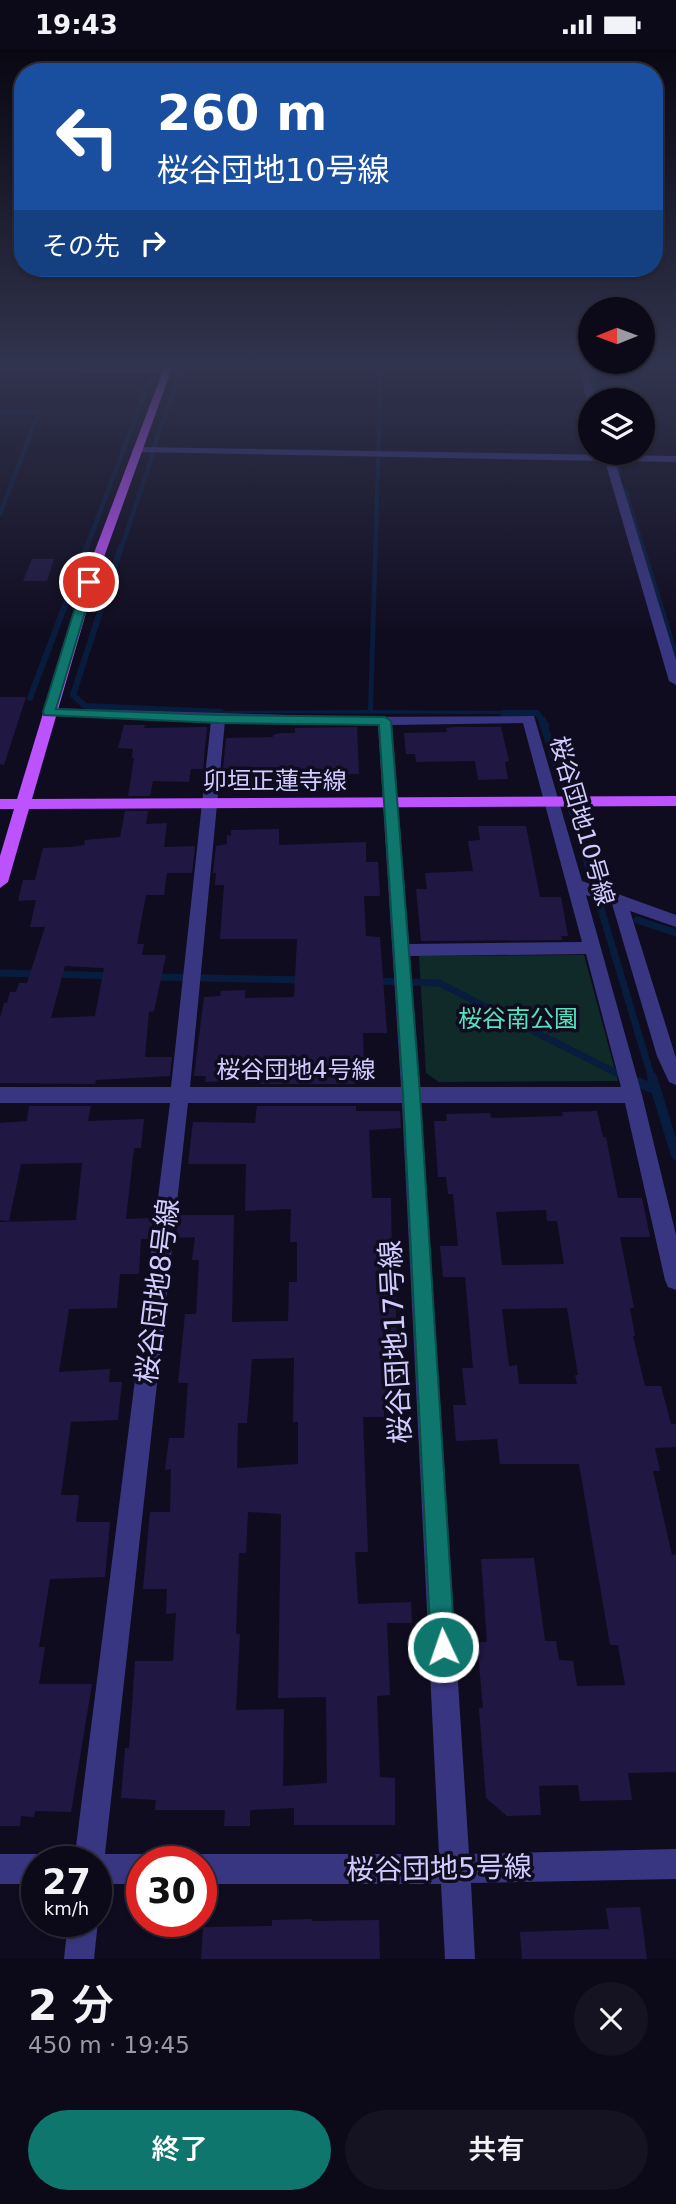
<!DOCTYPE html>
<html lang="ja">
<head>
<meta charset="utf-8">
<style>
  :root { --surface:#0c0918; --page:#151221; --text:#f1f3f6; --muted:#9a9aa2; --line:#2c2a37; --accent:#0f766e }
  body { margin:0; font-family:"DejaVu Sans","Noto Sans JP",sans-serif; background:var(--page); color:var(--text); height:100vh; display:flex; flex-direction:column; font-size:26px; white-space:nowrap }
  * { box-sizing:border-box; margin:0 }
  p { font-size:23px; color:var(--muted) }
  .icon { flex:none; width:38px; height:38px; fill:none; stroke:currentColor; stroke-width:2; stroke-linecap:round; stroke-linejoin:round }
  .map { position:relative; height:1910px; overflow:hidden }
  .drawer { display:flex; flex-direction:column; background:var(--surface); flex:1 }
  .drawer>* { flex:none }
  .banner { position:absolute; left:14px; top:14px; width:649px; height:214px; border-radius:28px; box-shadow:0 2px 5px #0004,0 0 0 2px var(--line); background:#1a4fa0; color:#fff; overflow:hidden }
  .needle { width:46px; rotate:269deg }
  .buttons { position:absolute; left:578px; top:248px; display:grid; gap:14px }
  .buttons a { display:grid; place-items:center; width:77px; height:77px; border-radius:50%; background:var(--surface); box-shadow:0 2px 5px #0004,0 0 0 2px var(--line); font-size:35px }
  .speed { position:absolute; left:21px; top:1797px; display:flex; gap:14px; font-size:35px; font-weight:700; text-align:center }
  .speed>* { display:grid; place-content:center; width:91px; height:91px; border-radius:50%; background:var(--surface); box-shadow:0 2px 5px #0004,0 0 0 2px var(--line); line-height:1 }
  .speed small { font-size:18px; font-weight:400 }
  .speed .limit { border:10px solid #d22; background:#fff; color:#111 }
  .pin { position:absolute; display:grid; place-items:center; width:60px; height:60px; color:#fff; margin:-30px; border:4px solid #fff; border-radius:50%; box-shadow:0 2px 7px #0007 }
  .me { position:absolute; width:77px; margin:-38px; rotate:357deg; stroke-linejoin:round; filter:drop-shadow(0 0 5px #0008) }
  .turn { display:flex; align-items:center; gap:24px; height:147px; padding:0 28px; font-size:32px }
  .turn .icon { width:91px; height:91px; stroke-width:2.5 }
  .turn b { display:block; font-size:49px; line-height:60px }
  .then { display:flex; align-items:center; height:66px; padding:0 28px; background:#0003; gap:14px; font-size:26px }
  .round { display:grid; place-items:center; flex:none; width:74px; height:74px; border-radius:37px; background:var(--page) }
  .summary { display:flex; align-items:center; justify-content:space-between; height:119px; padding:0 28px }
  h1 { font-size:42px; font-weight:600; line-height:52px }
  .action { display:flex; gap:14px; margin-top:auto; padding:14px 28px }
  .action a { flex:1; height:80px; border-radius:42px; background:var(--accent); color:#fff; font-size:28px; font-weight:600; line-height:80px; text-align:center }
  .action a+a { background:var(--page); color:var(--text) }
  .status { display:flex; justify-content:space-between; align-items:center; height:49px; padding:0 35px; background:var(--surface); direction:ltr }
  .status svg { height:19px; fill:currentColor }
  .map>svg:first-child { display:block }
  .green { fill:#0f2a29 }
  .water { fill:#081c3e }
  .lines { fill:none; stroke-linecap:round; stroke-linejoin:round }
  .stream-far3 { stroke:#081c3e; stroke-width:4.5 }
  .stream-far2 { stroke:#081c3e; stroke-width:6 }
  .stream-far1 { stroke:#081c3e; stroke-width:7 }
  .stream { stroke:#081c3e; stroke-width:10 }
  .building { fill:#201842; fill-rule:evenodd }
  .minor { fill:#383680; fill-rule:evenodd }
  .major { fill:#bc53ff; fill-rule:evenodd }
  .route { fill:#0f766e; stroke:#0a4d48; stroke-width:2 }
  .labels { text-anchor:middle; stroke-width:7; stroke-linejoin:round; paint-order:stroke }
  .street-label { font-size:24px; fill:#d1ccff; stroke:#100c20 }
  .park-label { font-size:24px; fill:#56e1bc; stroke:#100c20 }
  .near-street-label { font-size:28px; fill:#d1ccff; stroke:#100c20 }
</style>
</head>
<body>
<div class="status"><b>19:43</b><svg viewBox="0 0 49 12"><path d="M0 12V9h3v3zM5 12V6h3v6zM10 12V3h3v9zM15 12V0h3v12zM26 1h20v11H26zM47 4h2v5h-2z"/></svg></div>
<div class="map">
<svg width="676" height="1910" viewBox="0 0 676 1910">
  <rect width="100%" height="100%" fill="#100c20"/>
  <polygon class="green" points="584,906 618,1032 439,1033 426,1024 419,907"/>
  <g class="water">
    <polygon points="379,319 383,319 373,661 511,662 511,665 214,664 211,662 368,661"/>
    <polygon points="537,668 545,668 569,737 560,738"/>
  </g>
  <g class="lines">
    <g class="stream-far3">
      <polyline points="589,319 598,352"/>
      <polyline points="0,363 39,363 0,465"/>
      <polyline points="154,398 182,319"/>
      <polyline points="619,424 616,413 624,411"/>
      <polyline points="625,442 643,500"/>
      <polyline points="86,500 152,325"/>
      <polyline points="121,500 153,405"/>
    </g>
    <g class="stream-far2">
      <polyline points="121,498 73,646 85,657 221,663"/>
      <polyline points="642,498 676,608"/>
      <polyline points="30,649 87,498"/>
      <polyline points="503,664 537,664 546,676"/>
    </g>
    <g class="stream-far1">
      <polyline points="562,730 652,1030"/>
      <polyline points="637,871 676,884"/>
      <polyline points="0,924 39,925"/>
      <polyline points="52,925 112,927"/>
      <polyline points="153,928 305,931"/>
      <polyline points="374,932 439,934 628,1030"/>
    </g>
    <g class="stream">
      <polyline points="623,1028 655,1040"/>
      <polyline points="652,1028 676,1106"/>
    </g>
  </g>
  <g class="building">
    <polygon points="32,510 54,510 47,532 23,532"/>
    <polygon points="0,648 26,648 4,716 0,715"/>
    <polygon points="124,676 145,676 144,679 207,678 203,720 191,720 189,733 153,732 150,747 128,747 134,709 132,709 133,700 118,699"/>
    <polygon points="357,678 359,725 294,726 294,737 236,737 237,721 223,720 226,689 273,688 273,686 281,684 295,684 295,679"/>
    <polygon points="454,678 501,678 509,712 505,713 508,730 478,731 475,712 416,713 415,705 406,705 404,684 447,683 446,679"/>
    <path d="M125,762H148L146,775L167,774L164,798L195,797L192,824H167L164,846H146L137,895H144L142,906H166L154,962L149,963L145,1008H172L170,1027L96,1031L95,1035L0,1034V969L4,954H7L10,943H16L19,934H27L45,878H30L36,851L18,852L23,831H35L43,799L71,798L84,796L85,791L120,788ZM65,917L104,919L95,967L51,969Z"/>
    <polygon points="478,777 526,777 540,848 561,848 568,887 561,887 562,891 421,892 416,840 427,840 425,824 473,822 468,792 480,791"/>
    <polygon points="279,780 279,796 366,793 366,813 378,813 380,847 364,847 366,887 380,888 387,984 363,984 364,1022 355,1023 356,1035 259,1035 259,1031 205,1033 206,1027 194,1027 204,948 220,947 221,942 245,941 245,949 294,948 297,890 220,890 224,836 215,836 216,824 213,824 216,797 227,795 227,786 231,787 231,781"/>
    <polygon points="29,1057 91,1057 88,1072 144,1070 141,1099 134,1099 126,1170 153,1169 150,1190 141,1190 139,1225 120,1225 117,1259 69,1260 59,1323 110,1320 109,1333 122,1333 118,1371 71,1373 61,1446 79,1446 76,1473 110,1473 105,1528 50,1530 39,1598 45,1598 39,1635 92,1635 71,1763 35,1762 34,1768 21,1767 20,1777 0,1777 0,1173 76,1171 82,1114 21,1115 9,1172 0,1171 0,1074 27,1072"/>
    <path d="M257,1057H356V1062H400L401,1079L369,1081L372,1149H391L392,1213H395L397,1322H399L401,1345L384,1346V1368H363L368,1503H355L358,1555L411,1553L412,1574H387L390,1646L377,1647L380,1728L395,1729V1776H294V1759L250,1761V1777H224L225,1761H155L156,1751L121,1749L125,1699H129L135,1612H173L176,1564L166,1565L167,1540H143L150,1463H170L171,1420L165,1421L169,1389H184L188,1334H178L185,1265H196L199,1211H192L195,1188L176,1189L178,1168L180,1166H234L232,1273L288,1272L289,1233H297V1193H290L291,1160L245,1162L246,1115H188L193,1073L255,1074ZM294,1309L293,1373H298V1415L237,1419L238,1374H247L252,1310ZM248,1463L281,1465L278,1649L326,1648L327,1734L283,1737L284,1660L236,1661L240,1585H236L239,1504H246Z"/>
    <path d="M597,1062L603,1088H606L618,1149H642L650,1188H620L634,1259H630L635,1287H633L645,1337H661L671,1375H676V1398L655,1399L660,1422H653L672,1506L676,1505V1723L628,1724L632,1751L580,1752L578,1736L539,1737L541,1766L507,1767L486,1749L479,1659H483L477,1593H487L481,1510L534,1509L545,1592H556L559,1611L573,1612L577,1637L625,1636L618,1596H610L579,1415H500L497,1390L456,1392L453,1356H466L462,1319H473L465,1228H443L440,1197H458L453,1145H448L446,1128H438L434,1072H447L446,1065L490,1064L491,1069L563,1067L562,1063ZM546,1161L547,1172H557L564,1215L502,1216L496,1163ZM567,1259L578,1326H575L577,1335H519L517,1316L509,1317L502,1260Z"/>
    <polygon points="640,1858 647,1910 522,1910 520,1883 609,1880 606,1859"/>
    <polygon points="312,1870 312,1872 379,1871 380,1910 201,1910 203,1878 272,1877 272,1871"/>
  </g>
  <g class="lines">
    <g class="minor">
      <polygon points="0,319 167,319 171,322 167,325 0,323"/>
      <polygon points="579,319 587,319 596,352 590,352 590,354 587,352"/>
      <polygon points="137,398 676,407 676,413 615,412 676,611 676,636 669,632 605,412 134,403 132,401"/>
      <path d="M49,659L358,668L534,667L582,832L676,866V878L630,862L676,1009V1036L669,1033L657,1007L612,855L586,846L642,1046L676,1186V1241L668,1238L665,1231L625,1054H421L469,1805L676,1800V1830L471,1834L475,1910H445L441,1835H201V1813H189L201,1805H439L402,1054H188L105,1805H142L154,1813H142V1835H96V1813H74L170,1054H0V1038H171L211,672L44,666L42,663ZM225,672L378,676L401,1038H190ZM523,674L582,893L409,895L392,676ZM586,905L621,1038H420L410,907Z"/>
      <polygon points="0,1805 37,1805 49,1813 37,1813 37,1835 0,1835"/>
      <polygon points="96,1867 98,1872 94,1910 64,1910 68,1872 96,1872"/>
    </g>
    <polygon class="major" points="164,319 172,319 95,533 32,750 676,747 676,757 29,760 8,833 0,839 0,807 14,760 0,760 0,750 17,750 83,533"/>
  </g>
  <linearGradient id="sky" x2="0" y2="1"><stop stop-color="#090712"/><stop offset="0.54" stop-color="#31344e"/><stop offset="1" stop-color="#31344e" stop-opacity="0"/></linearGradient>
  <rect width="676" height="586" fill="url(#sky)"/>
  <polygon class="route" points="89,530 94,533 56,660 218,666 385,668 391,672 420,1045 455,1598 451,1607 443,1610 434,1607 431,1598 403,1045 379,676 218,674 44,666 43,663 83,533"/>
  <g class="labels">
    <g class="street-label">
      <text x="275" y="740">卯垣正蓮寺線</text>
      <text transform="translate(582 772) rotate(74)" y="8">桜谷団地10号線</text>
      <text x="296" y="1029">桜谷団地4号線</text>
    </g>
    <g class="park-label">
      <text x="518" y="978">桜谷南公園</text>
    </g>
    <g class="near-street-label">
      <text transform="translate(157 1242) rotate(-83)" y="10">桜谷団地8号線</text>
      <text transform="translate(395 1293) rotate(-93)" y="10">桜谷団地17号線</text>
      <text transform="translate(439 1819) rotate(-1)" y="10">桜谷団地5号線</text>
    </g>
  </g>
</svg>
<div class="buttons">
<a><svg class="needle" viewBox="-14 -14 28 28"><path d="M0-13l5 13h-10z" fill="#e53935"/><path d="M0 13l5-13h-10z" fill="#9a9aa2"/></svg></a>
<a><svg class="icon" aria-label="layers" viewBox="0 0 24 24"><path d="M12 4l9 5-9 5-9-5zM3 14l9 5 9-5"/></svg></a>
</div>
<div class="speed"><div>27<small>km/h</small></div><div class="limit">30</div></div>
<div class="pin" style="left:89px;top:533px;background:#d93025"><svg class="icon" aria-label="arrive" viewBox="0 0 24 24"><path d="M6 21V4h12l-3 4 3 4H6"/></svg></div>
<svg class="me" style="left:443px;top:1598px" viewBox="-20 -20 40 40"><circle r="17" fill="#0f766e" stroke="#fff" stroke-width="3"/><path d="M0-11L8 9 0 5-8 9z" fill="#fff"/></svg>
<div class="banner">
<div class="turn"><svg class="icon" aria-label="left" viewBox="0 0 24 24"><path d="M17 20v-9H6M10 6l-5 5 5 5"/></svg><div><b>260 m</b>桜谷団地10号線</div></div>
<div class="then">その先<svg class="icon" aria-label="right" viewBox="0 0 24 24"><path d="M7 20v-9h11M14 6l5 5-5 5"/></svg></div>
</div>
</div>
<section class="drawer">
<div class="summary"><div><h1>2 分</h1><p>450 m · 19:45</p></div><a class="round"><svg class="icon" aria-label="close" viewBox="0 0 24 24"><path d="M6 6l12 12M18 6L6 18"/></svg></a></div>
<div class="action"><a>終了</a><a>共有</a></div>
</section>
</body>
</html>
